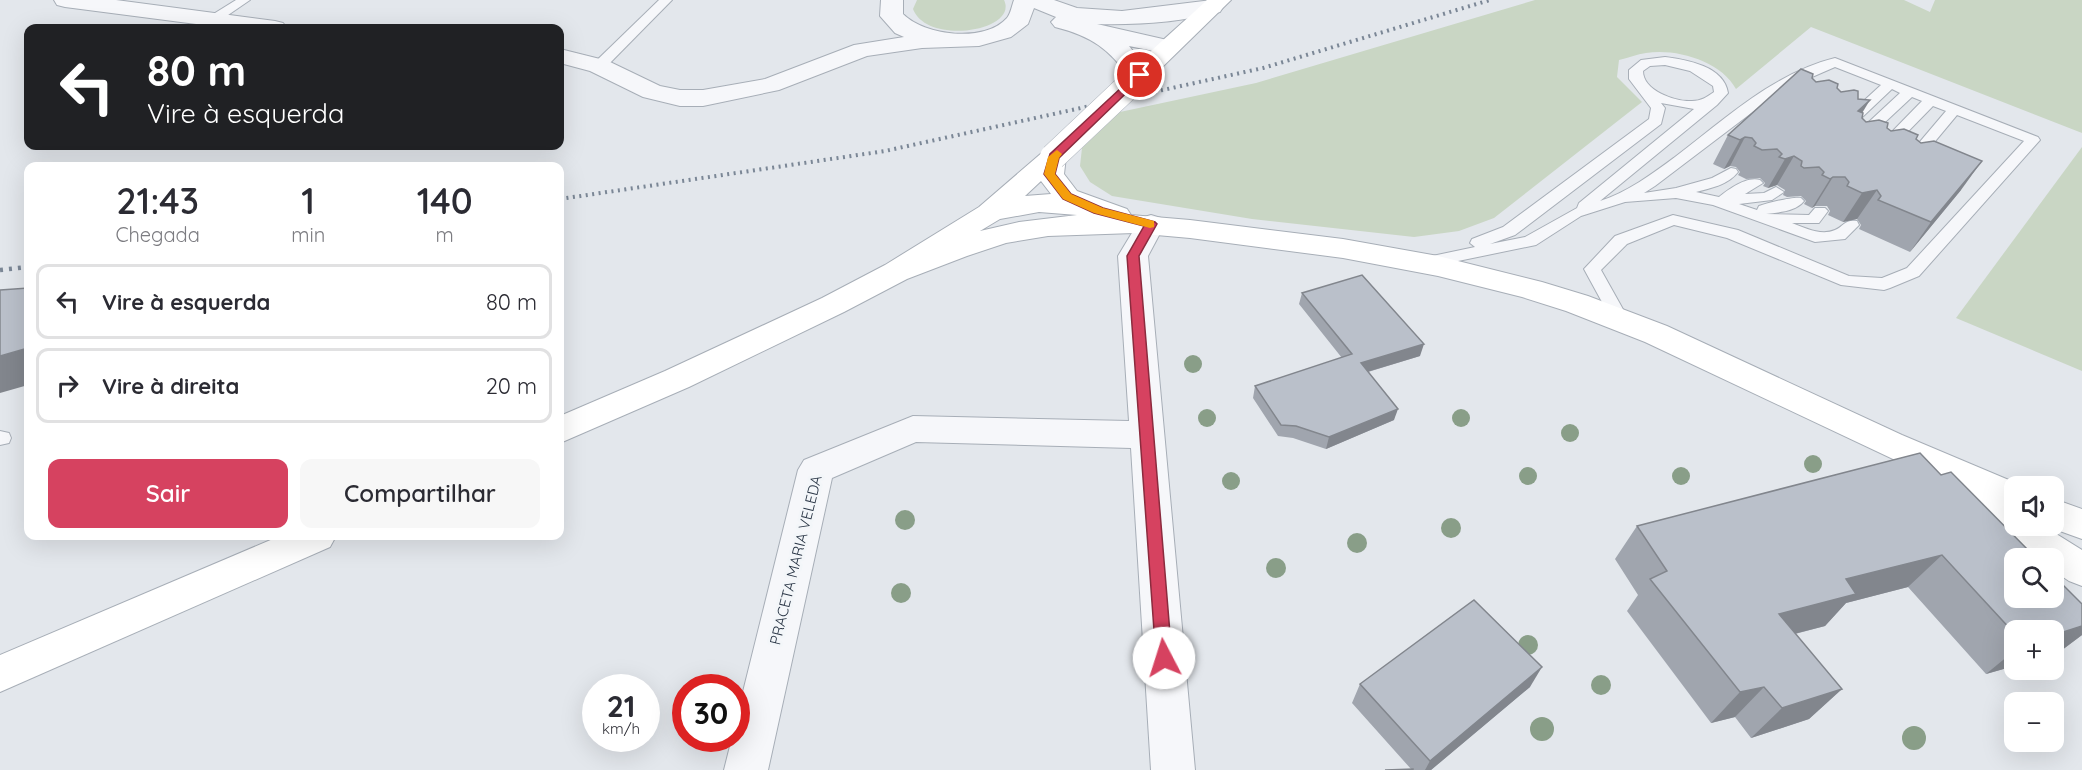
<!DOCTYPE html>
<html lang="pt">
<head>
<meta charset="utf-8">
<style>
  :root { --surface:#fff; --page:#f7f7f7; --text:#2b2b33; --muted:#7c7c81; --line:#e1e1e2; --accent:#d64260 }
  body { margin:0; font-family:Quicksand,sans-serif; background:var(--page); color:var(--text); height:100vh; display:flex; flex-direction:column; font-size:22px; white-space:nowrap }
  * { box-sizing:border-box; margin:0 }
  p { font-size:20px; color:var(--muted) }
  .icon { flex:none; width:33px; height:33px; fill:none; stroke:currentColor; stroke-width:2; stroke-linecap:round; stroke-linejoin:round }
  .map { position:relative; flex:1; overflow:hidden }
  .side { position:absolute; left:24px; top:162px; width:540px; height:378px; display:flex; flex-direction:column; background:var(--surface); border-radius:12px; box-shadow:0 6px 24px #0002 }
  .side>* { flex:none }
  .banner { position:absolute; left:24px; top:24px; width:540px; height:126px; border-radius:12px; box-shadow:0 6px 24px #0002; background:#202124; color:#fff; overflow:hidden }
  .controls { position:absolute; left:2004px; top:476px; display:grid; gap:12px }
  .controls a { display:grid; place-items:center; width:60px; height:60px; border-radius:12px; background:var(--surface); box-shadow:0 6px 24px #0002; font-size:30px }
  .speed { position:absolute; left:582px; top:674px; display:flex; gap:12px; font-size:30px; font-weight:700; text-align:center }
  .speed>* { display:grid; place-content:center; width:78px; height:78px; border-radius:50%; background:var(--surface); box-shadow:0 6px 24px #0002; line-height:1 }
  .speed small { font-size:15px; font-weight:400 }
  .speed .limit { border:9px solid #d22; background:#fff; color:#111 }
  .pin { position:absolute; display:grid; place-items:center; width:51px; height:51px; color:#fff; margin:-26px; border:3px solid #fff; border-radius:50%; box-shadow:0 2px 6px #0007 }
  .me { position:absolute; width:66px; margin:-33px; rotate:355deg; stroke-linejoin:round; filter:drop-shadow(0 0 4px #0008) }
  .turn { display:flex; align-items:center; gap:21px; height:126px; padding:0 24px; font-size:27px }
  .turn .icon { width:78px; height:78px; stroke-width:2.5 }
  .turn b { display:block; font-size:42px; line-height:51px }
  .eta { display:flex; justify-content:space-evenly; align-items:center; height:102px; text-align:center }
  .eta b { font-size:36px; font-weight:600; line-height:42px }
  .cta { display:flex; gap:12px; margin-top:auto; padding:12px 24px }
  .cta a { flex:1; height:69px; border-radius:12px; background:var(--accent); color:#fff; font-size:24px; font-weight:600; line-height:69px; text-align:center }
  .cta a+a { background:var(--page); color:var(--text) }
  ul { padding:0; list-style:none }
  li { display:flex; align-items:center; gap:18px; height:75px; margin:0 12px 9px; padding:0 12px; border:3px solid var(--line); border-radius:12px }
  li div { flex:1 }
  li b { display:block; font-size:22px }
  li em { font-style:normal }
  .map>svg:first-child { display:block }
  .green { fill:#c9d6c4 }
  .lines { fill:none; stroke-linecap:round; stroke-linejoin:round }
  .lane-casing { stroke:#a7aeb7; stroke-width:2 }
  .street-casing { stroke:#a7aeb7; stroke-width:2 }
  .secondary-casing { stroke:#a7aeb7; stroke-width:2 }
  .lane { fill:#f6f7fa; fill-rule:evenodd }
  .street { fill:#f6f7fa; fill-rule:evenodd }
  .secondary { fill:#fff; fill-rule:evenodd }
  .rail-far1 { stroke:#7b8796; stroke-width:4; stroke-dasharray:2 4.5; stroke-linecap:butt }
  .rail { stroke:#7b8796; stroke-width:4.5; stroke-dasharray:3 6; stroke-linecap:butt }
  .secondary-bridge-casing { stroke:#a7aeb7; stroke-width:27; stroke-linecap:butt }
  .secondary-bridge { stroke:#fff; stroke-width:26 }
  .tree { fill:#899e88 }
  .wall { fill:#a0a5ae }
  .shaded-wall { fill:#82868d }
  .building { fill:#bac0ca; stroke:#82868d; stroke-width:1.5 }
  .route { fill:#d64260; stroke:#8b2b3e; stroke-width:1.5 }
  .slow { fill:#f59e0b }
  .labels { text-anchor:middle; stroke-width:6; stroke-linejoin:round; paint-order:stroke }
  .street-label { font-size:15px; fill:#293545; stroke:#f3f6f9 }
</style>
</head>
<body>
<div class="map">
<svg width="2082" height="770" viewBox="0 0 2082 770">
  <rect width="100%" height="100%" fill="#e3e7ec"/>
  <g class="green">
    <path d="M917,0H1004C1019,31 927,46 913,9Z"/>
    <path d="M1535,0H1904L1930,12L1935,0H2082V133L1811,27L1736,89C1721,61 1676,48 1646,53C1637,54 1628,58 1619,60L1617,77L1642,102L1494,218L1459,231L1414,237L1252,219L1112,196L1090,182L1080,166L1082,148L1120,112L1256,83Z"/>
    <polygon points="2082,147 2082,371 1956,318"/>
  </g>
  <g class="lines">
    <defs>
      <g id="lane">
        <polygon points="236,0 250,0 215,24 207,24 205,21 207,18"/>
        <polygon points="659,0 672,0 604,69 594,69 592,66 594,63"/>
        <path d="M1665,57C1687,60 1724,66 1728,93L1717,105L1600,201C1628,192 1652,174 1675,157C1724,120 1774,73 1835,58L2038,137L2040,140L1919,276L1890,288L1884,290L1841,285L1727,238L1674,225L1627,244L1601,270L1629,320L1626,324H1614L1584,269L1615,236L1673,215L1738,230L1849,276L1882,278L1907,268L2024,141L1957,115L1917,163H1907L1905,160L1907,157L1946,111L1933,106L1889,151H1879L1877,148L1879,145L1922,101L1912,97L1868,138H1858L1856,135L1858,132L1900,93L1892,89L1855,124H1845L1843,121L1845,118L1881,85L1835,67L1796,84L1767,101L1655,186L1644,193L1676,188L1712,178L1731,168L1736,169L1738,172C1728,185 1711,188 1696,192L1719,197C1728,190 1746,176 1760,180L1763,183L1745,194L1764,193L1776,187L1784,192L1772,200L1739,204L1757,210L1759,206C1767,203 1795,196 1801,198L1804,201C1795,212 1779,212 1766,214L1809,215L1815,208H1825L1828,211L1819,223H1792C1805,228 1821,236 1835,230C1844,226 1845,219 1857,221L1859,225L1845,239L1815,242L1713,205L1676,198L1625,202L1581,216L1536,245L1424,268L1418,267L1416,263L1418,259L1475,247L1470,243L1472,239L1503,227L1649,119L1651,108L1629,79V70L1641,60ZM1665,65L1690,71L1713,86L1714,92C1707,97 1701,101 1692,101C1676,102 1643,91 1643,71L1650,66ZM1661,103L1694,109L1579,203L1577,208L1525,237L1490,244L1515,235L1661,124L1665,108Z"/>
        <polygon points="0,431 9,433 11,438 9,443 0,445"/>
      </g>
      <g id="street">
        <polygon points="54,0 116,0 275,21 283,23 287,28 227,28 65,7 57,5"/>
        <path d="M881,0H903V14C925,36 985,43 1007,18C1011,13 1012,5 1014,0H1054L1077,8L1122,11L1212,0L1220,2L1223,7L1220,12C1181,22 1138,25 1097,24L1176,42L1180,47L1176,52L1168,54L1129,46L1152,75L1149,80L1140,82L1131,80C1110,49 1091,36 1055,27L1051,22L1056,17L1034,8L1028,24L1011,37L979,46L922,48L867,56L779,90L703,106H680L643,97L590,71L560,63V49L608,61L660,86L680,90H703L765,79L854,45L904,37L895,33L880,16Z"/>
        <polygon points="1151,215 1161,218 1165,224 1148,256 1195,770 1151,770 1131,448 916,442 832,478 768,770 724,770 732,738 736,738 736,720 798,470 804,460 913,416 1129,421 1118,256 1141,218"/>
      </g>
      <g id="secondary">
        <path d="M1207,0H1231L1149,80L1140,82L1131,80L1128,75L1131,70C1156,45 1182,24 1207,0Z"/>
        <path d="M1053,149L1062,151L1066,157L1064,174L1077,191L1127,209L1131,215L1190,220L1343,239L1438,256L1542,282L1588,296L1667,326L1902,435L2023,486H2014V525H2042L2082,550V586L2069,581L2054,571V558H2033L1947,501L1942,491L1946,484L1645,342L1566,311L1522,297L1438,276L1343,258L1190,238L1134,233L1048,236L1006,243L967,256L907,279L844,312L689,387L560,443V416L665,371L822,298L885,265L979,207L1044,151ZM1041,181L1051,194L1025,196ZM1039,212L1077,215L1019,222L980,231L1000,219Z"/>
        <polygon points="2054,499 2082,509 2082,539 2043,525 2054,525"/>
        <polygon points="280,536 336,536 330,547 0,692 0,655"/>
      </g>
    </defs>
    <use href="#lane" class="lane-casing"/>
    <use href="#street" class="street-casing"/>
    <use href="#secondary" class="secondary-casing"/>
    <use href="#lane" class="lane"/>
    <use href="#street" class="street"/>
    <use href="#secondary" class="secondary"/>
    <polyline class="rail-far1" points="560,199 885,151 1263,68 1490,0"/>
    <polyline class="rail" points="0,270 28,267"/>
    <defs>
      <polyline id="secondary-bridge" points="1053,157 1140,75"/>
    </defs>
    <use href="#secondary-bridge" class="secondary-bridge-casing"/>
    <use href="#secondary-bridge" class="secondary-bridge"/>
  </g>
  <g class="tree">
    <circle cx="1193" cy="364" r="9"/>
    <circle cx="1207" cy="418" r="9"/>
    <circle cx="1461" cy="418" r="9"/>
    <circle cx="1570" cy="433" r="9"/>
    <circle cx="1813" cy="464" r="9"/>
    <circle cx="1528" cy="476" r="9"/>
    <circle cx="1681" cy="476" r="9"/>
    <circle cx="1231" cy="481" r="9"/>
    <circle cx="905" cy="520" r="10"/>
    <circle cx="1451" cy="528" r="10"/>
    <circle cx="1357" cy="543" r="10"/>
    <circle cx="1276" cy="568" r="10"/>
    <circle cx="901" cy="593" r="10"/>
    <circle cx="1528" cy="645" r="10"/>
    <circle cx="1601" cy="685" r="10"/>
    <circle cx="1542" cy="729" r="12"/>
    <circle cx="1914" cy="738" r="12"/>
  </g>
  <g class="wall">
    <polygon points="1812,78 1816,82 1837,88 1841,92 1858,99 1862,113 1862,118 1866,122 1887,128 1891,131 1916,139 1961,190 1910,252 1859,229 1861,225 1857,219 1843,222 1828,215 1830,211 1827,206 1815,206 1812,208 1804,204 1806,201 1801,196 1787,197 1783,195 1785,190 1777,185 1768,188 1763,186 1765,183 1760,178 1746,179 1738,175 1740,172 1736,167 1730,166 1724,169 1713,164 1728,135"/>
    <polygon points="1302,293 1420,356 1368,372 1394,420 1326,449 1293,438 1278,436 1253,398 1255,386 1342,358 1299,304"/>
    <polygon points="1920,453 1941,475 1951,472 2036,558 2014,558 2014,597 2054,597 2054,576 2082,604 2082,635 2058,653 2054,655 2054,630 2014,630 2014,666 1986,674 1908,587 1846,603 1825,626 1795,634 1842,689 1809,719 1751,738 1735,717 1711,723 1627,611 1638,595 1615,559 1637,526"/>
    <polygon points="1360,684 1530,687 1431,770 1385,770 1411,769 1352,703"/>
  </g>
  <g class="shaded-wall">
    <polygon points="1870,100 1853,128 1858,111"/>
    <polygon points="1745,137 1730,166 1724,169 1740,140"/>
    <polygon points="1794,156 1777,185 1768,188 1785,159"/>
    <polygon points="1982,161 1961,190 1910,252 1931,222"/>
    <polygon points="1833,177 1815,206 1812,208 1830,179"/>
    <polygon points="1877,190 1857,219 1843,222 1862,193"/>
    <polygon points="1424,344 1420,356 1357,375 1361,363"/>
    <polygon points="28,348 28,385 0,393 0,356"/>
    <polygon points="1398,409 1394,420 1326,449 1329,437"/>
    <polygon points="1942,555 1908,587 1846,603 1825,626 1750,645 1779,614 1846,579"/>
    <polygon points="2082,626 2082,635 2058,653 2054,655 2054,635"/>
    <polygon points="2014,651 2014,666 1986,674"/>
    <polygon points="1542,667 1530,687 1431,770 1425,770 1430,761"/>
    <polygon points="1764,687 1735,717 1711,723 1740,692"/>
    <polygon points="1842,689 1809,719 1751,738 1782,708"/>
  </g>
  <g class="building">
    <polygon points="1801,69 1813,74 1812,78 1816,82 1829,80 1838,84 1837,88 1841,92 1854,90 1858,91 1858,99 1870,100 1858,111 1863,113 1862,118 1866,122 1879,120 1888,123 1887,128 1891,131 1904,129 1918,135 1916,139 1921,143 1934,141 1982,161 1931,222 1878,200 1881,196 1877,190 1862,193 1847,186 1849,182 1845,177 1833,177 1830,179 1822,175 1824,172 1819,167 1804,168 1801,166 1802,161 1794,156 1785,159 1779,157 1782,154 1777,149 1762,150 1754,146 1756,143 1752,138 1745,137 1740,140 1728,135"/>
    <polygon points="1362,275 1424,344 1361,363 1398,409 1329,437 1296,426 1281,425 1255,386 1352,354 1302,293"/>
    <polygon points="28,288 28,348 0,356 0,290"/>
    <polygon points="1920,453 1941,475 1951,472 2036,558 2014,558 2014,597 2054,597 2054,576 2082,604 2082,626 2054,635 2054,630 2014,630 2014,633 1942,555 1846,579 1856,594 1779,614 1842,689 1782,708 1764,687 1740,692 1650,579 1667,571 1637,526"/>
    <polygon points="1474,600 1542,667 1430,761 1360,684"/>
    <polygon points="1413,769 1413,770 1385,770"/>
  </g>
  <polygon class="route" points="1137,73 1145,75 1059,158 1055,174 1071,194 1103,208 1155,222 1157,224 1139,256 1172,658 1170,663 1164,666 1158,663 1156,658 1127,256 1144,226 1094,213 1063,199 1044,174 1050,154"/>
  <polygon class="slow" points="1057,150 1062,154 1059,158 1055,174 1071,194 1103,208 1154,221 1154,227 1150,228 1094,213 1063,199 1044,174 1048,157"/>
  <g class="labels">
    <g class="street-label">
      <text transform="translate(796 560) rotate(-76)" y="5">PRACETA MARIA VELEDA</text>
    </g>
  </g>
</svg>
<div class="controls">
<a><svg class="icon" aria-label="sound" viewBox="0 0 24 24"><path d="M4 9h4l5-4v14l-5-4H4zM17 9q2 3 0 6"/></svg></a>
<a><svg class="icon" aria-label="search" viewBox="0 0 24 24"><circle cx="10" cy="10" r="6"/><path d="M15 15l6 6"/></svg></a>
<a>+</a>
<a>−</a>
</div>
<div class="speed"><div>21<small>km/h</small></div><div class="limit">30</div></div>
<div class="pin" style="left:1140px;top:75px;background:#d93025"><svg class="icon" aria-label="arrive" viewBox="0 0 24 24"><path d="M6 21V4h12l-3 4 3 4H6"/></svg></div>
<svg class="me" style="left:1164px;top:658px" viewBox="-20 -20 40 40"><circle r="19" fill="#fff"/><path d="M0-13L10 11 0 6-10 11z" fill="#d64260"/></svg>
<div class="banner">
<div class="turn"><svg class="icon" aria-label="left" viewBox="0 0 24 24"><path d="M17 20v-9H6M10 6l-5 5 5 5"/></svg><div><b>80 m</b>Vire à esquerda</div></div>
</div>
<section class="side">
<div class="eta">
<div><b>21:43</b><p>Chegada</p></div>
<div><b>1</b><p>min</p></div>
<div><b>140</b><p>m</p></div>
</div>
<ul>
<li><svg class="icon" aria-label="left" viewBox="0 0 24 24"><path d="M17 20v-9H6M10 6l-5 5 5 5"/></svg><div><b>Vire à esquerda</b></div><em>80 m</em></li>
<li><svg class="icon" aria-label="right" viewBox="0 0 24 24"><path d="M7 20v-9h11M14 6l5 5-5 5"/></svg><div><b>Vire à direita</b></div><em>20 m</em></li>
</ul>
<div class="cta"><a>Sair</a><a>Compartilhar</a></div>
</section>
</div>
</body>
</html>
